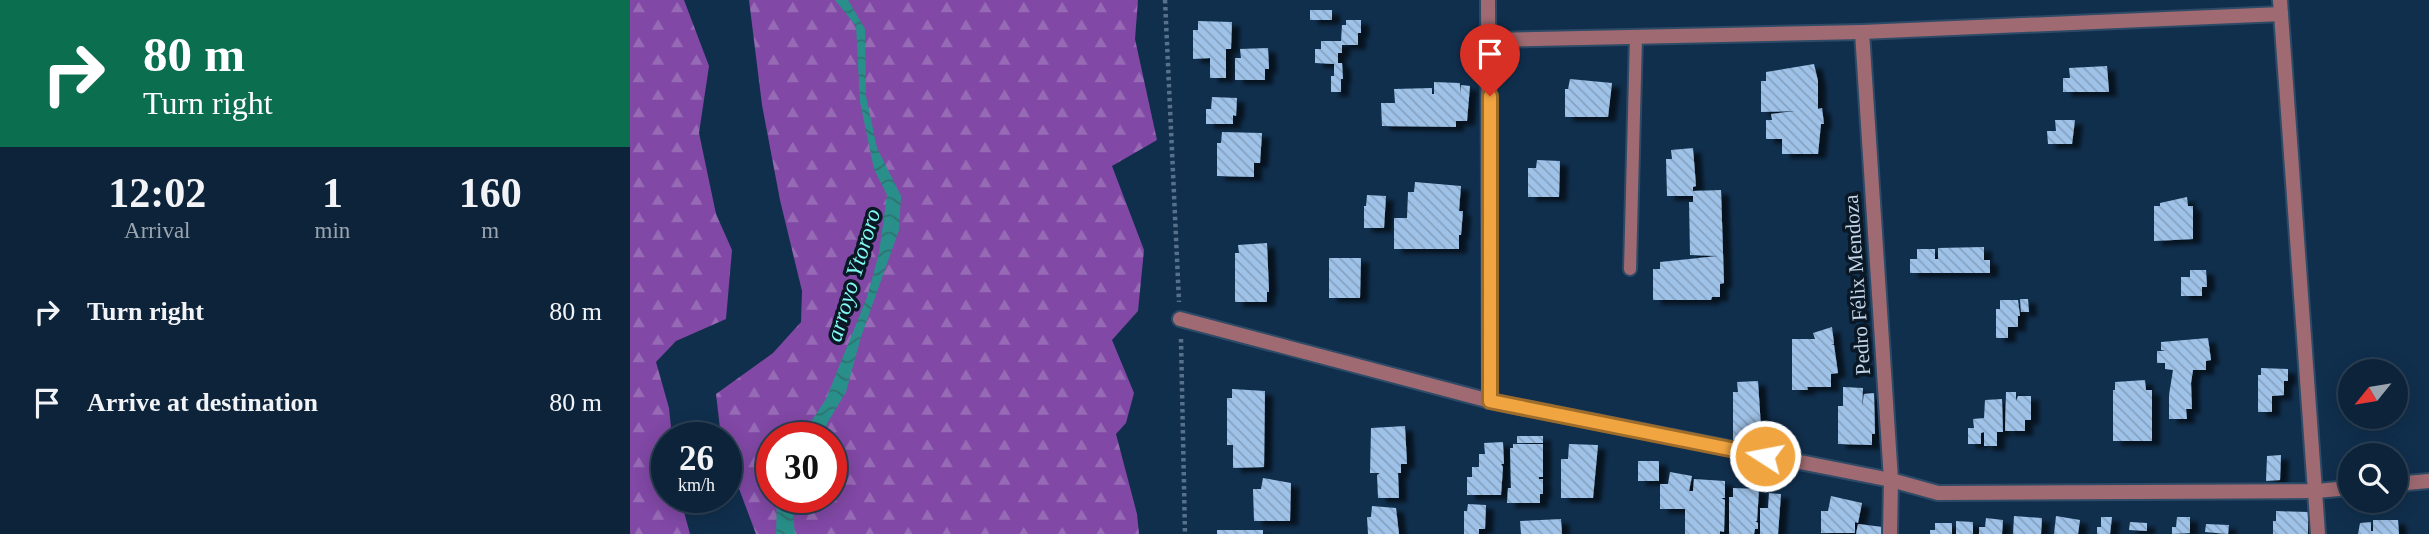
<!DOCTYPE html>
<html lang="en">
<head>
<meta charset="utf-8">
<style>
  :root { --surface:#0c233a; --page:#152b42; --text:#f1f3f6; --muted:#9aa4af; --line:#2c4054 }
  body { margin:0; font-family:"Times New Roman",serif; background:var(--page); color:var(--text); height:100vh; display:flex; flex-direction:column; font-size:26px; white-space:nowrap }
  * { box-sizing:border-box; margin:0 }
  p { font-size:23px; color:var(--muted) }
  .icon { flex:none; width:38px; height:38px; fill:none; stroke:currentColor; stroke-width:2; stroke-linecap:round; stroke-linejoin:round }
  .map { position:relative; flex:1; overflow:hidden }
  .panel { display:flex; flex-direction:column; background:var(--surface); width:630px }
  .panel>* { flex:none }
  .guide { background:#0b6e4f; color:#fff; overflow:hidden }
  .needle { width:46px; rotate:240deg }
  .fabs { position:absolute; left:1708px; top:359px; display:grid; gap:14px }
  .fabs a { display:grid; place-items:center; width:70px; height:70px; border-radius:50%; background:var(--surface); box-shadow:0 4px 18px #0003,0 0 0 2px var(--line); font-size:35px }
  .speed { position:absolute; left:21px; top:422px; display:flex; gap:14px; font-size:35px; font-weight:700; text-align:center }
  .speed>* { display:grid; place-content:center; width:91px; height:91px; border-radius:50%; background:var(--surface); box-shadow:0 4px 18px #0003,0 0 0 2px var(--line); line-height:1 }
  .speed small { font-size:18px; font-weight:400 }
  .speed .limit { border:10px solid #d22; background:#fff; color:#111 }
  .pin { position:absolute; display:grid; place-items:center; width:60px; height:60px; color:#fff; margin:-72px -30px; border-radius:50% 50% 50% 0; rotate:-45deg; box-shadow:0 0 7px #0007 }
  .pin .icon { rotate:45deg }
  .me { position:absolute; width:77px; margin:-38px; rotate:281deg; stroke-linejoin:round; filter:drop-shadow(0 0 5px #0008) }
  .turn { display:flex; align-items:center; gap:24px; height:147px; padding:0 28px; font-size:32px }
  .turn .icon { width:91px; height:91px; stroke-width:2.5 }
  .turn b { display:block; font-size:49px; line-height:60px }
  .eta { display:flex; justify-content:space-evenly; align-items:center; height:119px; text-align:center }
  .eta b { font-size:42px; font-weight:800; line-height:49px }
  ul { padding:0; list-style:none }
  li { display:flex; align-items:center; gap:21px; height:91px; padding:0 28px }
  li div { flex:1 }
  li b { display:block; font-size:26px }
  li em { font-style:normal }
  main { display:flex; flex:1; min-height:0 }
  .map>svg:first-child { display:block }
  .forest { fill:url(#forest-firs); fill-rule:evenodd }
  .water { fill:url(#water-waves) }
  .building { fill:url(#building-back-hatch); filter:url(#shadow) }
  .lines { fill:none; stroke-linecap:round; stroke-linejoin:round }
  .service-casing { stroke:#2d4a66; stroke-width:16 }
  .minor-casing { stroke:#2d4a66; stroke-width:18 }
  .path { stroke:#57718b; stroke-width:4.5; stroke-dasharray:3.5 3.5; stroke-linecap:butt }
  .service { stroke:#9f6a71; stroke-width:12 }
  .minor { stroke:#9f6a71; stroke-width:14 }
  .route-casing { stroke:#9d6b2a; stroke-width:18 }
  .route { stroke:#f1a540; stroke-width:12 }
  .labels { text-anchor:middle; stroke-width:7; stroke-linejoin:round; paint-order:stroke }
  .street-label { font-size:21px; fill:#c4d6e9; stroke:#0a1724 }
  .water-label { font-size:23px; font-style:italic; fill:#82faf3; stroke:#0a1724 }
</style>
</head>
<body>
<main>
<section class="panel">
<div class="guide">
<div class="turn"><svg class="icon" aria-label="right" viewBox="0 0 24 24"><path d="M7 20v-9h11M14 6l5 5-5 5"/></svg><div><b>80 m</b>Turn right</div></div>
</div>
<div class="eta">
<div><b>12:02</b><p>Arrival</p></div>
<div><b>1</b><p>min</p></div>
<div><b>160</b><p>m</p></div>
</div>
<ul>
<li><svg class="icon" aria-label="right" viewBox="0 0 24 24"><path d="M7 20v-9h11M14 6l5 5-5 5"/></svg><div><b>Turn right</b></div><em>80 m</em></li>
<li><svg class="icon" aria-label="arrive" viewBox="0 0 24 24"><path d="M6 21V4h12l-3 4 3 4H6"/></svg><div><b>Arrive at destination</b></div><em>80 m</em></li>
</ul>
</section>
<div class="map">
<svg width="1799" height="534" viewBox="0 0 1799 534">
  <defs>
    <pattern id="forest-firs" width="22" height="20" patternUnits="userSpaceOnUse" patternTransform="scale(1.75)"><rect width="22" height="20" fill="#8148a5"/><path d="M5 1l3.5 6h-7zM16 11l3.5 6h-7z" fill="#976ab6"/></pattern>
    <pattern id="water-waves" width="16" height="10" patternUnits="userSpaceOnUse" patternTransform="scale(1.75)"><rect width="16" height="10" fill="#298f8a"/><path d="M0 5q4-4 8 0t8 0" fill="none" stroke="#2f7372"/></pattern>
    <pattern id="building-back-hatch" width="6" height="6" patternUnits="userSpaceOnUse" patternTransform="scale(1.75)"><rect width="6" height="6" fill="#9fc2e8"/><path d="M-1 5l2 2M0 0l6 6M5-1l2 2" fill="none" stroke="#86a2c0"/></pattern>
    <filter id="shadow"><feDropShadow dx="8" dy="4.5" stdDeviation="2" flood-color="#0009"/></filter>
  </defs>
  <rect width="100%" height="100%" fill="#102f4d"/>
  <g class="forest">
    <polygon points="0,0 54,0 79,66 69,133 86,214 102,250 96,319 46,341 26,362 39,408 42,437 37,438 37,497 50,497 60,534 0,534"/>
    <path d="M119,0H508L505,39L527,140L482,166L514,250L508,311L482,340L504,393L496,423L486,434L507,514L509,534H126L96,454V438L91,437L86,394L143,353L171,322L172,291L150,200L132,105ZM142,438H201V497H142Z"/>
  </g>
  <g class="water">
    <polygon points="205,0 218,0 235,29 236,96 247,148 271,196 269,230 231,337 216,392 198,422 192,437 171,437 196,399 237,297 249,253 257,195 244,169 230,102 226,26"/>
    <polygon points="147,497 166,497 163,514 165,534 146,534"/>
  </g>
  <g class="building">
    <rect x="680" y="10" width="22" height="10"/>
    <polygon points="716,20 731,20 731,33 728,33 728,45 712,45 712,53 708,53 708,63 712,63 713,79 711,79 711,92 701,92 701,76 704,76 704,64 685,63 685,49 691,49 691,41 711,41 712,25 716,25"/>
    <polygon points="568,21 602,22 601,49 596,49 596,78 580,78 580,58 563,59 563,30 568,30"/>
    <polygon points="638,48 639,69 635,69 635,80 605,80 605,58 611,58 610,49"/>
    <polygon points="1184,64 1188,81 1188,109 1192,108 1194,124 1191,124 1188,154 1152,154 1152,139 1136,139 1136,120 1142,120 1141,114 1165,111 1131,112 1131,81 1136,81 1136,72"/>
    <polygon points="1477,66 1479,92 1433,92 1433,78 1440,78 1439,68"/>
    <polygon points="940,79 982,83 978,117 935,117 935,89 938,89"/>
    <polygon points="804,82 830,83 830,94 831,85 840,86 837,121 826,121 826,127 752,126 751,103 765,103 764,89 802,88 802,94 804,94"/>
    <polygon points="582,97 607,98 606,116 603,115 603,124 576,124 576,109 581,109"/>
    <polygon points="1425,120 1445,120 1442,144 1418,144 1417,131 1426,131"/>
    <polygon points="592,132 632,133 630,163 624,163 624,177 587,176 587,143 591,143"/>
    <polygon points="1063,148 1066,186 1063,187 1063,191 1091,190 1094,283 1090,284 1090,297 1082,297 1081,300 1023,300 1023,269 1030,269 1030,262 1088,256 1060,255 1059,202 1063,202 1063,196 1037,196 1036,159 1042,159 1041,150"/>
    <polygon points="907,160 930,161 929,197 898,197 898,168 906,168"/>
    <polygon points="785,182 831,186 829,211 833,211 831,235 829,235 829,249 764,249 764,218 777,218 778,192 784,192"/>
    <polygon points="737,195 756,196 754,228 734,228 734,206 736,206"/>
    <polygon points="1557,197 1558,206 1563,206 1563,239 1524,241 1524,206 1530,206 1530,203"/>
    <polygon points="637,243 639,292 637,292 637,302 605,302 605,253 609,253 608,245"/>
    <polygon points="1354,247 1354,260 1360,260 1360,273 1280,273 1280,259 1287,259 1287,249 1305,249 1305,259 1308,259 1308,248"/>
    <polygon points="699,258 731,258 730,298 699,298"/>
    <polygon points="1560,270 1576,270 1577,287 1572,287 1572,296 1551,296 1551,277 1560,277"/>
    <polygon points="1390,299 1398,299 1399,312 1391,312"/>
    <polygon points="1370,300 1388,300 1390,316 1388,316 1388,327 1378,327 1378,338 1366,338 1366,309 1370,309"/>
    <polygon points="1202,327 1204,344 1201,345 1204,345 1208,373 1201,374 1201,387 1177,387 1178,390 1162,390 1162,339 1185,339 1183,333"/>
    <polygon points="1578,338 1581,360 1576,361 1576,370 1563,370 1561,383 1562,409 1556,409 1557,419 1539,419 1539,395 1543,370 1535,369 1535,363 1527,363 1527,351 1536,351 1531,350 1531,342"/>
    <polygon points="1631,368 1658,369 1658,381 1654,381 1654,395 1642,396 1642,412 1628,412 1628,375 1631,375"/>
    <polygon points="1515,380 1516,390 1522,390 1522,441 1483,441 1483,390 1485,390 1485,382"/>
    <polygon points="1128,381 1131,428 1127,428 1127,441 1103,441 1103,392 1108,392 1107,382"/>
    <polygon points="1213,387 1233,388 1232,407 1234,394 1244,393 1245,434 1242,434 1242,445 1208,444 1208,406 1213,406"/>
    <polygon points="602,389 635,391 634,467 603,468 603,445 597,445 597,398 602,398"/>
    <polygon points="1376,392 1386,392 1386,401 1388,396 1401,396 1401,420 1395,420 1395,431 1375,431"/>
    <polygon points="1372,399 1373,432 1367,432 1367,446 1354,446 1354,432 1351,433 1351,444 1338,444 1338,428 1344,428 1343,419 1354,418 1355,400"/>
    <polygon points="775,426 777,464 771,464 771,473 768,473 769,498 748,498 747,475 750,473 740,473 741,428"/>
    <rect x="887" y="436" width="26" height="7"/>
    <polygon points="873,442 874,464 871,464 873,467 871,495 837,495 837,477 842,477 842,467 849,467 849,454 855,454 854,443"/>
    <polygon points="883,444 913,444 913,477 909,477 909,479 913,479 913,494 910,494 910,503 877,503 878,488 881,488 880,448 883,448"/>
    <polygon points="939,444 968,445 963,498 931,498 931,459 938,459"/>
    <polygon points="1651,455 1650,480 1636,481 1637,456"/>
    <rect x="1008" y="461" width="21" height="20"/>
    <polygon points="1040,472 1062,476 1059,491 1063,491 1064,479 1095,481 1095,498 1091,498 1095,500 1094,532 1090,531 1090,534 1055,534 1055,509 1030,509 1030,484 1038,484"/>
    <polygon points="633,478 661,483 660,521 624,521 623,489 631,489"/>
    <polygon points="1103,488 1129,489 1127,521 1125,521 1128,523 1128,529 1125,529 1124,534 1099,534 1099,497 1103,497"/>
    <polygon points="1139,493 1151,494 1148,534 1130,534 1130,508 1138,508"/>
    <polygon points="1201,496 1232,503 1228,523 1225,522 1225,533 1191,533 1191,511 1198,511"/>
    <polygon points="838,504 856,505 855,529 849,529 849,534 834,534 834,511 837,511"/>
    <polygon points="742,506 766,508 769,534 738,534 737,517 741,517"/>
    <polygon points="1646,511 1678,512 1678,534 1643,534 1643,521 1646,521"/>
    <polygon points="1384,516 1412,518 1411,534 1383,534"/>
    <polygon points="1426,516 1450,520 1448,534 1424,534"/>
    <polygon points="1471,517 1482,517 1480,534 1467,534 1467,527 1471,527"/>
    <polygon points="1547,517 1560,517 1560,533 1542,534 1542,527 1546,527"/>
    <polygon points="1356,518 1373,520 1372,534 1349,534 1349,527 1355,527"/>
    <polygon points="931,519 932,534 891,534 890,521"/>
    <polygon points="1743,520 1768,520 1769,534 1728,534 1730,523 1741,522 1741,531 1743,531"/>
    <polygon points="1326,521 1343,522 1343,534 1326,534"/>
    <polygon points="1500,522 1517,523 1517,531 1499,530"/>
    <polygon points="1305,523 1322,523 1322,534 1300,534 1300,530 1305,530"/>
    <polygon points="1228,524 1253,527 1252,534 1226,534"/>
    <polygon points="1576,524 1599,525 1598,534 1575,532"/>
    <rect x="587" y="530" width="46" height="4"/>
  </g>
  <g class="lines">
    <defs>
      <polyline id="service" points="1000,269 1006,37"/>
      <g id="minor">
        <polyline points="858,0 860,401"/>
        <polyline points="1650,0 1688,534"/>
        <polyline points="1232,32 1261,480 1260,534"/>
        <polyline points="860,40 1232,32 1651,14"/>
        <polyline points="550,319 860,401 1261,480 1308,493 1686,491 1720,488"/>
        <polyline points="1766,484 1799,481"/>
      </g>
    </defs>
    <use href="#service" class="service-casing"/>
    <use href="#minor" class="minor-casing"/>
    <g class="path">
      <polyline points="535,0 549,302"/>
      <polyline points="551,339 555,534"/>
    </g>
    <use href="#service" class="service"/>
    <use href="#minor" class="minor"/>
  </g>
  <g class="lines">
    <defs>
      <polyline id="route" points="860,96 860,401 1135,456"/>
    </defs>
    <use href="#route" class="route-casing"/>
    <use href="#route" class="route"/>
  </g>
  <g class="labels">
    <g class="street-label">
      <text transform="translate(1227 285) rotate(-94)" y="7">Pedro Félix Mendoza</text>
    </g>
    <g class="water-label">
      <text transform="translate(223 275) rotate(-73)" y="8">arroyo Ytororo</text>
    </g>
  </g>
</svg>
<div class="fabs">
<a><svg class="needle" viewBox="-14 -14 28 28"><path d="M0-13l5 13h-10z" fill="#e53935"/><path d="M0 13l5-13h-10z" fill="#9aa4af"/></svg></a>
<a><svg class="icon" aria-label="search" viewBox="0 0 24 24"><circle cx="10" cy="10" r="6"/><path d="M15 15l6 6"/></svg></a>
</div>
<div class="speed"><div>26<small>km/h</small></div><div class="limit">30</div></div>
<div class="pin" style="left:860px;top:96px;background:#d93025"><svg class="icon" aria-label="arrive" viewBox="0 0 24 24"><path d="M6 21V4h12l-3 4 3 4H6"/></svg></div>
<svg class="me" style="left:1135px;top:456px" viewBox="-20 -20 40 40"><circle r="17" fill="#f1a540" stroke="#fff" stroke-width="3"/><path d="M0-11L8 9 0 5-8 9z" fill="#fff"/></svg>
</div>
</main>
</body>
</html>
